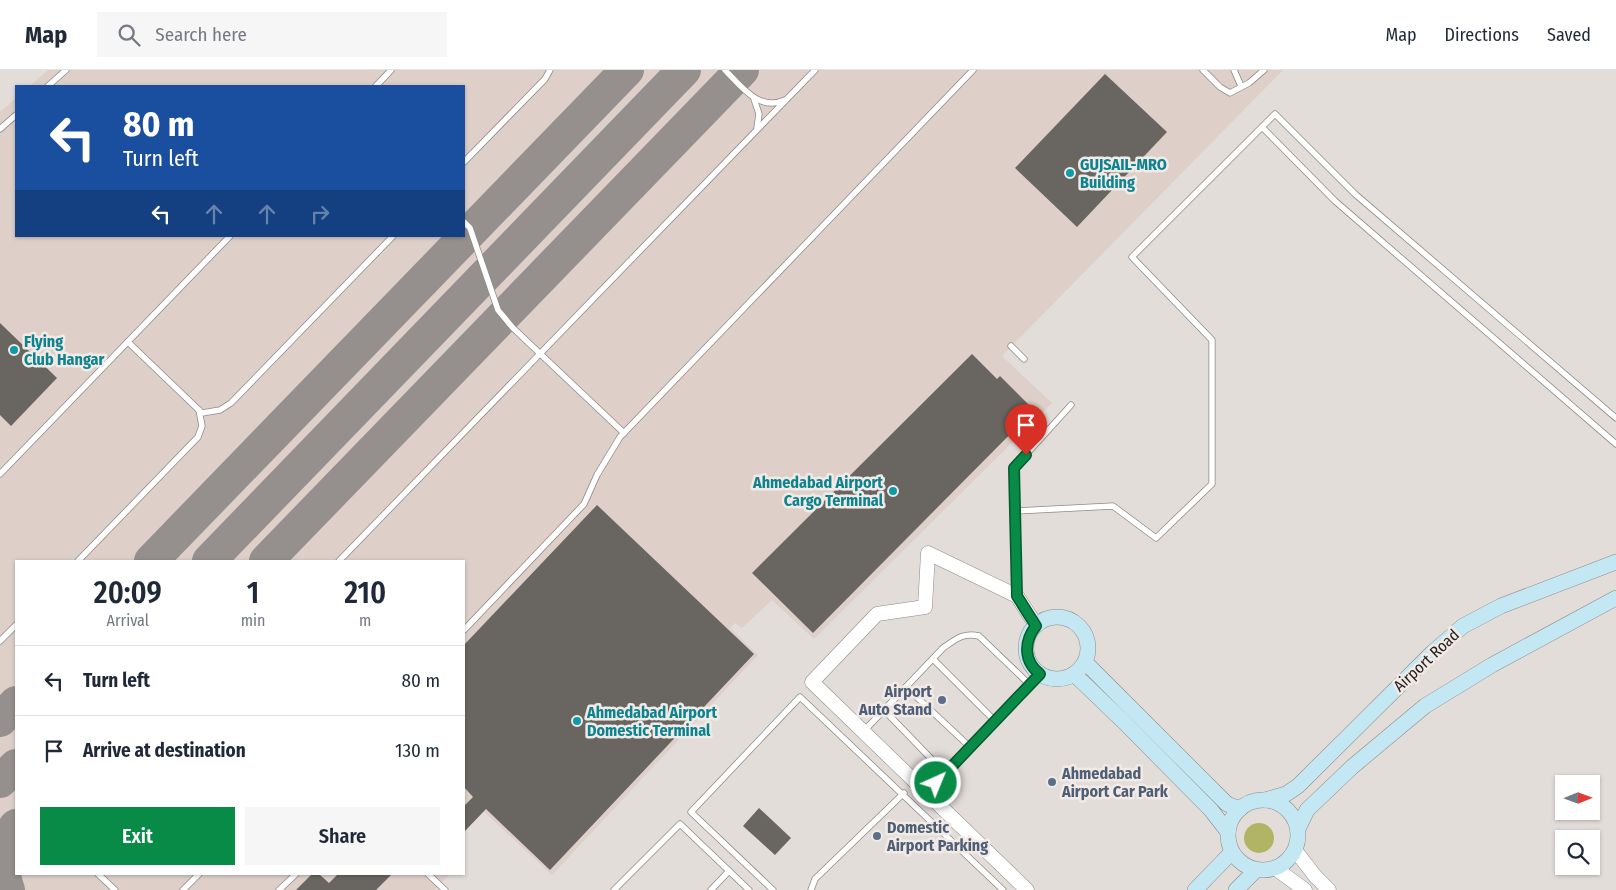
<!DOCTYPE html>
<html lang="en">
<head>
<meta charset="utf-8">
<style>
  :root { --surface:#fff; --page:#f6f6f7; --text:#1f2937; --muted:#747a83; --line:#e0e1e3; --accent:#078b47 }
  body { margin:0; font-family:"Fira Sans Condensed",sans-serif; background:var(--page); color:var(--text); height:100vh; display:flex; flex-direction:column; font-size:19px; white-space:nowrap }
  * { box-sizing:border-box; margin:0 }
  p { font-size:16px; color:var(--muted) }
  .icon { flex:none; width:28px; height:28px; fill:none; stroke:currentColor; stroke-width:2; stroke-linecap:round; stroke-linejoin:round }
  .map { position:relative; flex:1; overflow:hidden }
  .details { position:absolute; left:15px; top:490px; width:450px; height:315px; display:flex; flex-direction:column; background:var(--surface); border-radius:0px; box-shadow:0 1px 4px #0004 }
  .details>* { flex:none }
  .hud { position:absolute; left:15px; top:15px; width:450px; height:152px; border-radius:0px; box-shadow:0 1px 4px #0004; background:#1a4fa0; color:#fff; overflow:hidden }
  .needle { width:32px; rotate:89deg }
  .tools { position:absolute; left:1555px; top:705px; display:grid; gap:10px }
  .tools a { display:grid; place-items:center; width:45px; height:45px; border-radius:0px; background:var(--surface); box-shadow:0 1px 4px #0004; font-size:25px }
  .pin { position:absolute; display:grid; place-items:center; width:42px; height:42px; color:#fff; margin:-51px -21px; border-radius:50% 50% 50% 0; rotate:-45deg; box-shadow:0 0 5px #0007 }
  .pin .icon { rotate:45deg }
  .me { position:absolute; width:55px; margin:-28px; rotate:44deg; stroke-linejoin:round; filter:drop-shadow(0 0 4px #0008) }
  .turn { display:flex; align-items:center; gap:18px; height:105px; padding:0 25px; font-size:22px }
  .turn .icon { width:65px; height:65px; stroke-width:2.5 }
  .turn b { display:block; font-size:35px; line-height:42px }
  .lanes { display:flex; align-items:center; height:48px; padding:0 25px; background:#0003; justify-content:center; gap:25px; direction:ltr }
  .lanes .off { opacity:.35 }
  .eta { display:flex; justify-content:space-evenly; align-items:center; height:85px; text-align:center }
  .eta b { font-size:30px; font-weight:600; line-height:35px }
  .button { display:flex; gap:10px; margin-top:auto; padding:10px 25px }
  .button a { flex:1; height:58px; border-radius:0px; background:var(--accent); color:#fff; font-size:20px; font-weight:600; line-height:58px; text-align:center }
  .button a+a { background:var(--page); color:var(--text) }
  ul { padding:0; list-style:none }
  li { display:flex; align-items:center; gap:15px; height:70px; padding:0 25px; border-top:1px solid var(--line) }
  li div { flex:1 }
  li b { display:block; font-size:19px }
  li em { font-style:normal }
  header { display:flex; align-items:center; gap:30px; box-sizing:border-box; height:70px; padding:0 25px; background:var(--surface); border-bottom:1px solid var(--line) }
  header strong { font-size:24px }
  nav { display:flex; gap:28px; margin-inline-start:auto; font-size:18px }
  .search { width:350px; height:45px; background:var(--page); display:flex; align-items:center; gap:12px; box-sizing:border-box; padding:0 18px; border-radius:0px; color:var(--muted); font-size:19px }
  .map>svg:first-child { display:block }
  .built { fill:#decfc9 }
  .green { fill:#b0b464 }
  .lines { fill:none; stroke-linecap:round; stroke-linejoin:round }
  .taxiway { stroke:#95908e; stroke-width:34 }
  .building { fill:#696561 }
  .service-casing { stroke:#8f8987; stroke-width:7 }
  .tertiary-casing { stroke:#8f8987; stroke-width:15 }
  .secondary-casing { stroke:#8f8987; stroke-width:16 }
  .service { stroke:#fff; stroke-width:5.5 }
  .tertiary { stroke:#fff; stroke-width:14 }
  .secondary { stroke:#c4e7f4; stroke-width:15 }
  .route-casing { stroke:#055a2e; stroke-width:12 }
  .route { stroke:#078b47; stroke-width:9 }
  .culture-dot { fill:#0f9aa8; stroke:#f1eae7; stroke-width:2 }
  .service-dot { fill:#5c6f8a; stroke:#f1eae7; stroke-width:2 }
  .labels { text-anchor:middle; stroke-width:5; stroke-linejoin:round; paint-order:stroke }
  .culture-label { font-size:16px; font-weight:bold; fill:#0d838f; stroke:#f1eae7; text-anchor:start }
  .street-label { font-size:16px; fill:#242221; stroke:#f1eae7 }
  .service-label { font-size:16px; font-weight:bold; fill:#4e5e75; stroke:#f1eae7; text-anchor:start }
</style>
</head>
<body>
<header>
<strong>Map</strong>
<div class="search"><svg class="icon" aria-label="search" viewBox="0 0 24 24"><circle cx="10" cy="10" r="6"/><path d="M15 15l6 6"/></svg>Search here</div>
<nav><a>Map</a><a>Directions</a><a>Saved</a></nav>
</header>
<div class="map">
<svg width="1616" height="820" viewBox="0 0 1616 820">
  <rect width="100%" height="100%" fill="#e3ddda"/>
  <polygon class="built" points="48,0 1283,0 1002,286 1052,333 814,569 772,530 742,558 735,553 730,558 758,585 552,805 480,738 464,755 464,491 16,491 16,804 450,804 434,820 0,820 0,42 16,28 16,166 464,166 464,16 30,16"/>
  <circle class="green" cx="1259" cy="768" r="15"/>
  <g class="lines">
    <g class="taxiway">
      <polyline points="151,491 627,0"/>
      <polyline points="209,491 684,0"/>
      <polyline points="266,491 742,0"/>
      <polyline points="0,650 16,633"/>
      <polyline points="0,711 16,696"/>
      <path d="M8,820C0,798 1,774 16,756"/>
    </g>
  </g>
  <g class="building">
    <polygon points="1105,4 1167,62 1077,157 1015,98"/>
    <polygon points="0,253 57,308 11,356 0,345"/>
    <polygon points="972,284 997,309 1000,306 1034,340 813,563 752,503"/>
    <polygon points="597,435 754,584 550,800 486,739 464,762 464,736 473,727 464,717 464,575"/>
    <polygon points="759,738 791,768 775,785 743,756"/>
    <polygon points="312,804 319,804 329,813 338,804 392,804 376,820 296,820"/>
  </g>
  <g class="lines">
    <defs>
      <g id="service">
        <path d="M725,0C741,16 759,42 785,30"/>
        <polyline points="1203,0 1220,17 1230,23 1249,13 1264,0"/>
        <polyline points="1234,0 1241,16"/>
        <polyline points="48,16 66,0"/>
        <polyline points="376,16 391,0"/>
        <polyline points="754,29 759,44 757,58"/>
        <polyline points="1262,57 1335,131 1616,374"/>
        <polyline points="0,59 16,45"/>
        <polyline points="464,92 545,9 550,0"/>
        <polyline points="464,152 470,158 498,240 513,258 624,363"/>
        <polyline points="128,272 202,343 220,340 231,333 393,166"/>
        <polyline points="1011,276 1024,289"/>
        <polyline points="0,404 230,166"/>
        <polyline points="1015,441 1113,436 1156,468 1212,414 1212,270 1132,187 1275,44 1355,124 1616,348"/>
        <polyline points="78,491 198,367 202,356 199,340"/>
        <polyline points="339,491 815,0"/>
        <polyline points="1017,524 1014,398 1071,335"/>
        <polyline points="464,560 584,434 597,405 620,367 973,0"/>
        <polyline points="0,571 16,555"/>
        <polyline points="933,589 995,651"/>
        <polyline points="906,617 970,677"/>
        <polyline points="884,640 945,703"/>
        <path d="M863,662L943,578C956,569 964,562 979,566L1030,615"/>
        <polyline points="926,723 1040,604"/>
        <polyline points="98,804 115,820"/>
        <polyline points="428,804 445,820"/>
        <polyline points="183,820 199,804"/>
        <polyline points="279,820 296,804"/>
        <polyline points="614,820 680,754 749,820"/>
        <polyline points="711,820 729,801"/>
        <polyline points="773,820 691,742 800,627 1003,820"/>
        <polyline points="811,820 815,809 904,723"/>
      </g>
      <g id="tertiary">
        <polyline points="1295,780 1315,806 1329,820"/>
        <polyline points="1275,798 1305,820"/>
        <polyline points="1027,820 812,612 877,544 925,537 928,483 1017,526 1036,555"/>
      </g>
      <g id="secondary">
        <circle cx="1057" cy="578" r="31"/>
        <polyline points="1085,592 1227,734 1240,739"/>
        <polyline points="1074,604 1124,652 1211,740 1228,762"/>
        <circle cx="1263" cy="765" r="35"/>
        <polyline points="1265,730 1286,724 1298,716 1433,582 1463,556 1501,536 1616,492"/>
        <polyline points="1298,759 1307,740 1352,697 1425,636 1492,595 1616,528"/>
        <polyline points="1195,820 1232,782"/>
        <polyline points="1236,820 1256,800"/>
      </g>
    </defs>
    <use href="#service" class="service-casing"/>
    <use href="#tertiary" class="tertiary-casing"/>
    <use href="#secondary" class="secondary-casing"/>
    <use href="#service" class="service"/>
    <use href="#tertiary" class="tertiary"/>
    <use href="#secondary" class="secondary"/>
  </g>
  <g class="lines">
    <defs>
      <path id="route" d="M936,713L1040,604C1023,591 1024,571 1036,556L1017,526L1014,398L1026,385"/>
    </defs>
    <use href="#route" class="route-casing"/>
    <use href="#route" class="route"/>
  </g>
  <g class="culture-dot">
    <circle cx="1070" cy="103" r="5"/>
    <circle cx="14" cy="280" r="5"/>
    <circle cx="893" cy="421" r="5"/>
    <circle cx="577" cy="651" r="5"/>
  </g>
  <g class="service-dot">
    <circle cx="942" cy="630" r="5"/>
    <circle cx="1052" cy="712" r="5"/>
    <circle cx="877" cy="766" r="5"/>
  </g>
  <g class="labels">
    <g class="culture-label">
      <text x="1080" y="100">GUJSAIL-MRO<tspan x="1080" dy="18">Building</tspan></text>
      <text x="24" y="277">Flying<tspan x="24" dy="18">Club Hangar</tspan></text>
      <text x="883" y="418" text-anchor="end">Ahmedabad Airport<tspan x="883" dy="18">Cargo Terminal</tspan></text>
      <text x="587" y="648">Ahmedabad Airport<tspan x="587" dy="18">Domestic Terminal</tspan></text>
    </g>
    <g class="street-label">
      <text transform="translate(1426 590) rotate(-43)" y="6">Airport Road</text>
    </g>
    <g class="service-label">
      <text x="932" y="627" text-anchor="end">Airport<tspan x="932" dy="18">Auto Stand</tspan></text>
      <text x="1062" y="709">Ahmedabad<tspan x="1062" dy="18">Airport Car Park</tspan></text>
      <text x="887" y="763">Domestic<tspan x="887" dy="18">Airport Parking</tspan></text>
    </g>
  </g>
</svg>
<div class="tools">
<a><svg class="needle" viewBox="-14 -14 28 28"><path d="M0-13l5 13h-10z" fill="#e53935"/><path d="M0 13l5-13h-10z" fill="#747a83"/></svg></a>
<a><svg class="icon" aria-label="search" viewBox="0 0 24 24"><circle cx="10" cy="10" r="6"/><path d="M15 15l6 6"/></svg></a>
</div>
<div class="pin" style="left:1026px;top:385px;background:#d93025"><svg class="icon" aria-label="arrive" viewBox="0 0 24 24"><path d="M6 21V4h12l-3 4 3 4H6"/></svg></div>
<svg class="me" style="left:936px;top:713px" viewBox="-20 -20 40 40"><circle r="17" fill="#078b47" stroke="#fff" stroke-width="3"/><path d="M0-11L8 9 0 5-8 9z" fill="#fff"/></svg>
<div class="hud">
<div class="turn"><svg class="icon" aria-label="left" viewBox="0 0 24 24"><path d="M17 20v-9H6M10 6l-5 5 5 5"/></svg><div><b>80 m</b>Turn left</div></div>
<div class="lanes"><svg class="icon" aria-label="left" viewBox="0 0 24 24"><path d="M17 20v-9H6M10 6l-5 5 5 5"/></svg><svg class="icon off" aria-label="ahead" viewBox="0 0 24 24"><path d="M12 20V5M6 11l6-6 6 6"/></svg><svg class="icon off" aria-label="ahead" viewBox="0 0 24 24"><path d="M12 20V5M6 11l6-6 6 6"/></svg><svg class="icon off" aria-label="right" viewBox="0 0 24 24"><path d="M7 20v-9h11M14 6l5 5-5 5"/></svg></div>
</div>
<section class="details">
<div class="eta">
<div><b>20:09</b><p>Arrival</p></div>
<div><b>1</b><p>min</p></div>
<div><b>210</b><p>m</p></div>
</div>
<ul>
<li><svg class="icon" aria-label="left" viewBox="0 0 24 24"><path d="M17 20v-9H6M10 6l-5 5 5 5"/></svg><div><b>Turn left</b></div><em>80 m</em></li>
<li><svg class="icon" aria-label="arrive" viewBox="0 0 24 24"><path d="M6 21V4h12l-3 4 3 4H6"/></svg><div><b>Arrive at destination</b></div><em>130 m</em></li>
</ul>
<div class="button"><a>Exit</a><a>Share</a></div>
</section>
</div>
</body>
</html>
